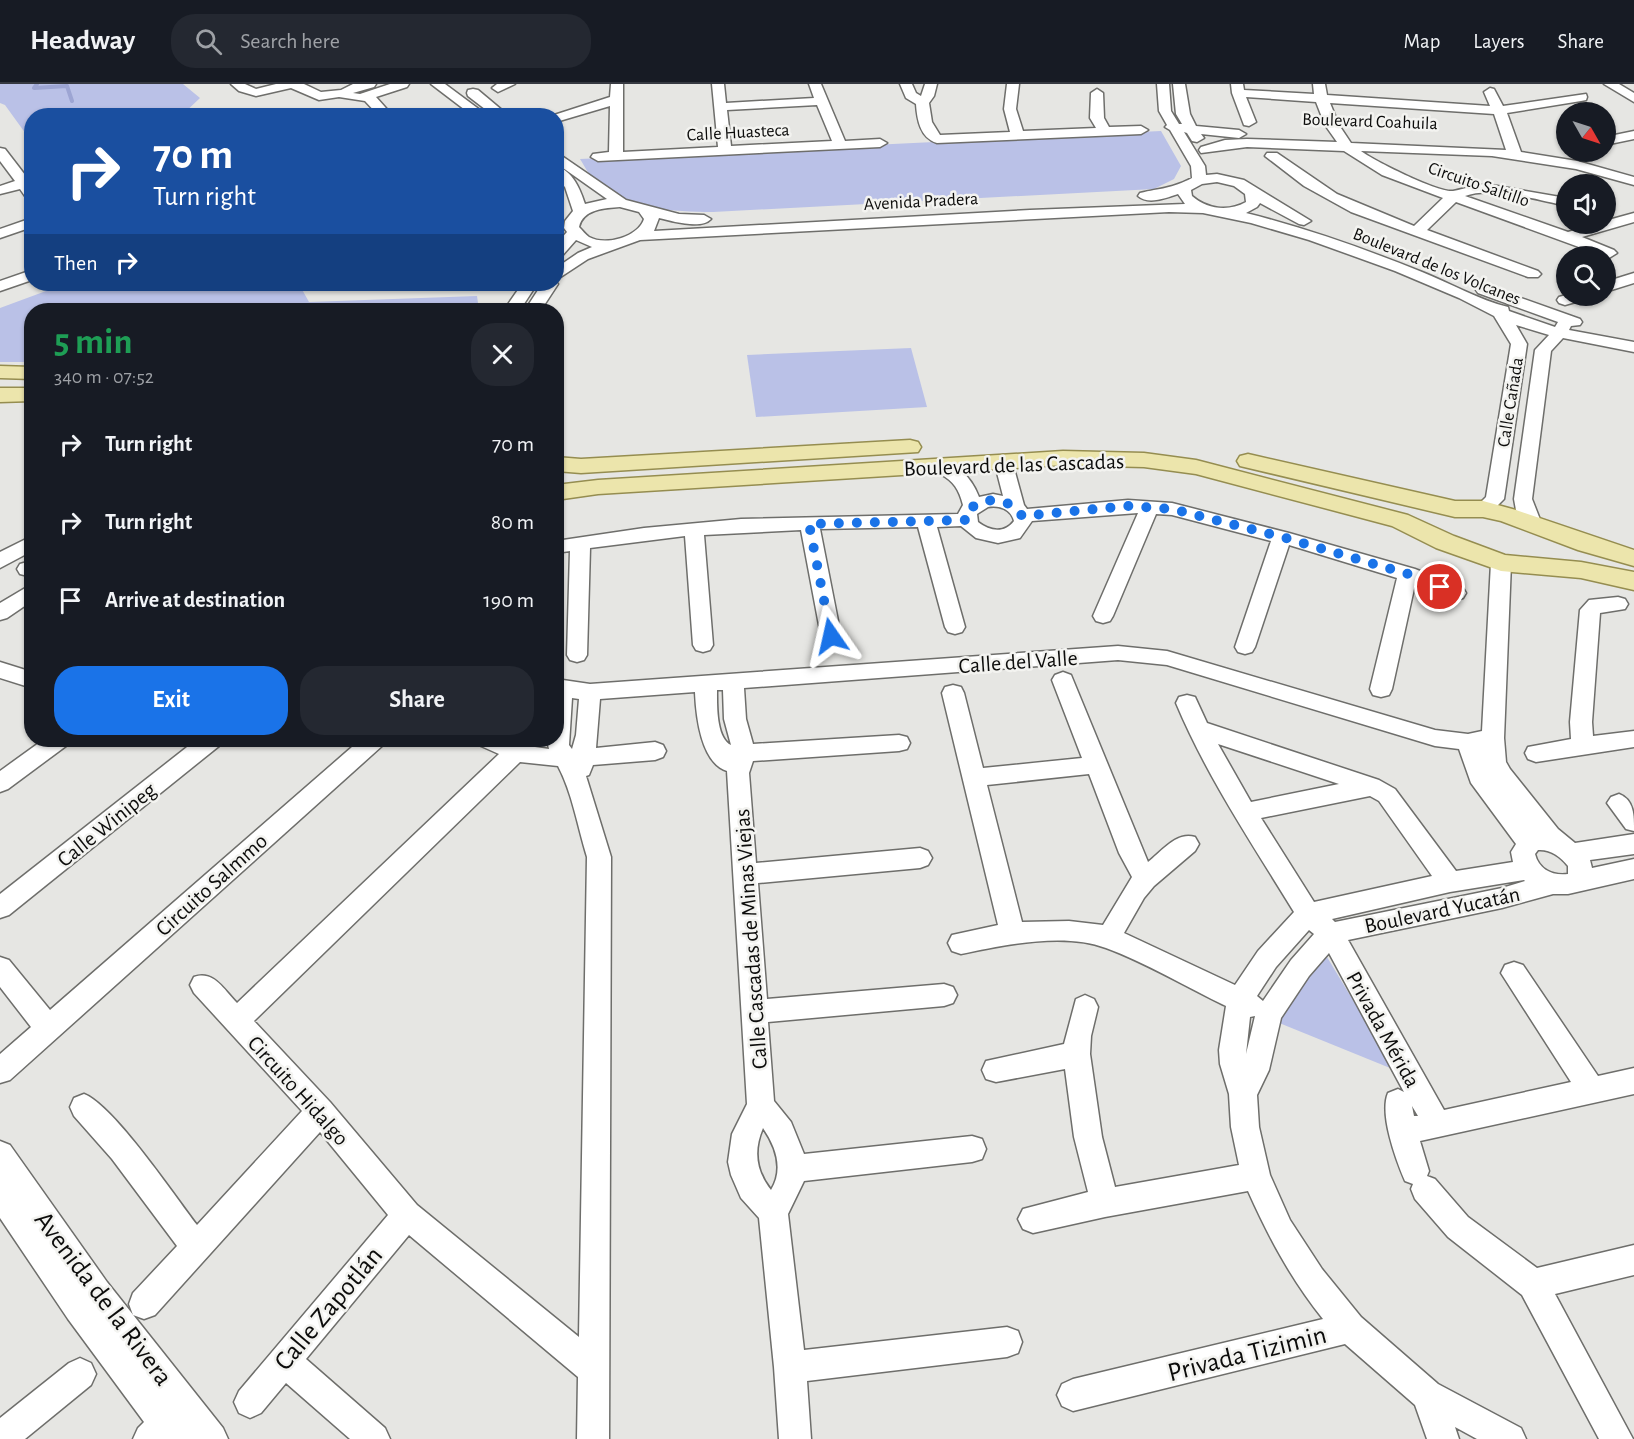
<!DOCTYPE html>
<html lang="en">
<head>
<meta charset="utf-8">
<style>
  :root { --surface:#171b24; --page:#242831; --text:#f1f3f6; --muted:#9ea1a6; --line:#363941; --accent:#1a73e8 }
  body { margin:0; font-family:"Alegreya Sans",sans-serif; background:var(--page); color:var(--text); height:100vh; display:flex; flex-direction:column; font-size:22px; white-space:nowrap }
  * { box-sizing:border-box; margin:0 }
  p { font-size:20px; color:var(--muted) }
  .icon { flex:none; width:33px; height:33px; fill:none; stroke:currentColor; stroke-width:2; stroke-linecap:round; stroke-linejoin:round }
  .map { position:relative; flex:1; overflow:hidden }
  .side { position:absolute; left:24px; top:219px; width:540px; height:444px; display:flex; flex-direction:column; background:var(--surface); border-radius:24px; box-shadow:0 2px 4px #0004 }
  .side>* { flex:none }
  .guide { position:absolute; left:24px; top:24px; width:540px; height:183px; border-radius:24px; box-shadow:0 2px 4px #0004; background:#1a4fa0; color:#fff; overflow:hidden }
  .needle { width:39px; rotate:129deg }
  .tools { position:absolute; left:1556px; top:18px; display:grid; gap:12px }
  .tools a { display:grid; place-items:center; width:60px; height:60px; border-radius:50%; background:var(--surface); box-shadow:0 2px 4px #0004; font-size:30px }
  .pin { position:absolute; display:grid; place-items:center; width:51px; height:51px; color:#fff; margin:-26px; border:3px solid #fff; border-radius:50%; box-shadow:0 2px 6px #0007 }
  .me { position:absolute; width:66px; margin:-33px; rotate:349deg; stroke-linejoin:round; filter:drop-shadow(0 0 4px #0008) }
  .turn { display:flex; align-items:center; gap:21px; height:126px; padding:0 30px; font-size:27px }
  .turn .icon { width:78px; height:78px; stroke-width:2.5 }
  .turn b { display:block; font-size:42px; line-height:51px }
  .then { display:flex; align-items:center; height:57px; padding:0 30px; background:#0003; gap:12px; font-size:22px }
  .round { display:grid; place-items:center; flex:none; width:63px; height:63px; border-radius:24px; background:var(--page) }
  .overview { display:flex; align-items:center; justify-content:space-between; height:102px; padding:0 30px }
  h1 { font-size:36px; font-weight:700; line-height:45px; color:#1e9e55 }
  .cta { display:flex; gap:12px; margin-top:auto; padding:12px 30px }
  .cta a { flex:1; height:69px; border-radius:24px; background:var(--accent); color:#fff; font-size:24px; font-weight:700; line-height:69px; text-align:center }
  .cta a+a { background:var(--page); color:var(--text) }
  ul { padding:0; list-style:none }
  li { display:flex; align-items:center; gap:18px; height:78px; padding:0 30px }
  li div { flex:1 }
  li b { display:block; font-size:22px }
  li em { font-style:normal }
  header { display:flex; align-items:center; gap:36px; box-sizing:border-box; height:84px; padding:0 30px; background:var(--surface); border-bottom:2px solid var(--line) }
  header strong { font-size:28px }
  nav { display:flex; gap:33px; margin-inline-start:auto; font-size:21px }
  .search { width:420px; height:54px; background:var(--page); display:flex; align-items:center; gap:15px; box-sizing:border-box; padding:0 21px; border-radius:24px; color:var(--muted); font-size:22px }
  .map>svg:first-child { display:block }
  .green { fill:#bac1e7 }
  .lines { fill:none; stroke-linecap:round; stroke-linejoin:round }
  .stream { stroke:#9da5d3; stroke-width:4 }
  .minor-casing { stroke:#6e6e6b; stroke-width:3 }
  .major-casing { stroke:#958d50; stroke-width:3 }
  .minor { fill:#fff; fill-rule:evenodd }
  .major { fill:#ece5ac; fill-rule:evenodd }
  .route { stroke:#1a73e8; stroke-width:10; stroke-dasharray:0 18 }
  .labels { text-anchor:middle; stroke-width:5; stroke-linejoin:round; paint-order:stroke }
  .far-street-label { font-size:18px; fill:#0c0c0b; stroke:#f3f3f0 }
  .street-label { font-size:22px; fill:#0c0c0b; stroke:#f3f3f0 }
  .near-street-label { font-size:27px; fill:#0c0c0b; stroke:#f3f3f0 }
</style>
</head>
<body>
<header>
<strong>Headway</strong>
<div class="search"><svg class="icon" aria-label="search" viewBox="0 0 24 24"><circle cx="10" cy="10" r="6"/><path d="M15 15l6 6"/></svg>Search here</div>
<nav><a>Map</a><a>Layers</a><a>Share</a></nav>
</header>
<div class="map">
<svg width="1634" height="1355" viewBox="0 0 1634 1355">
  <rect width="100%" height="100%" fill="#e6e6e3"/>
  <g class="green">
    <polygon points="0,0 183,0 200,14 182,31 32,32 31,57 5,21 0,19"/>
    <path d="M1161,47L1181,82L1174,95L1154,105L713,128C672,128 630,125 596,98C590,93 585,83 580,75Z"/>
    <polygon points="65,200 299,200 309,218 477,212 479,226 32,226 31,278 0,278 0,224"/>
    <polygon points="911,264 927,323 756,333 747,271"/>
    <polygon points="1321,863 1395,986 1262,932"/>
  </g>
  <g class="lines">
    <polyline class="stream" points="37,0 34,4 67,2 72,17"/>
    <defs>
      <g id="minor">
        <polygon points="231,0 245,0 256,5 276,0 304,0 321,8 341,6 353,0 376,0 374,3 353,9 360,10 390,0 409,0 407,3 376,13 393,32 379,32 365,17 339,13 319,16 291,4 256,12 239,7"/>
        <polygon points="431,0 445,0 488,32 473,32"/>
        <polygon points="497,0 515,0 498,8 492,4"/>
        <path d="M611,0H623V68L718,63L712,0H724L726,19L814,14L809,0H821L845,57L880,55L887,59L880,63L598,77L591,73L593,70L609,68L610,22L556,38V32H551L610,13ZM817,21L832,57L731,62L727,26Z"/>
        <path d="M900,0H912L916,9L921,12L925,0H937L934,12L929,19L932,38L940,51L1010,48L1004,25L1007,0H1019L1016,25L1023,47L1096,44L1090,34L1091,9L1097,5L1103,9L1104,34L1109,43L1141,42L1148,46L1141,50L937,59C920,54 917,35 916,20L906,14Z"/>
        <path d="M1157,0H1169L1171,27L1179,40H1182L1176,30L1173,0H1185L1190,30L1196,42L1239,46L1246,50L1239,54L1201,50L1204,54L1197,58L1192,57L1187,49L1184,48L1205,82L1206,91L1217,90L1244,96L1311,137L1304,141L1299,140L1260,119L1257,123L1246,129C1306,144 1365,165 1422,188C1450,199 1479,216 1508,223L1509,227L1555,243L1558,238L1478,209L1476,206L1484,201L1490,203L1580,235L1582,238L1580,241L1571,242L1569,246L1634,258V268L1563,254L1551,267L1532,415L1541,438L1538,442L1531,444L1524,442L1516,426L1514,415L1535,266L1549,251L1516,241L1527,260L1504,415L1490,429H1476L1474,425L1486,413L1511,260L1494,232L1459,214L1395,187L1309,156L1251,139L1203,129L1169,128L640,156L588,175L556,196V184L578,169L592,163L576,156L561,173L556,174V160L567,148L564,144L565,137L573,127L565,103L556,94V82C573,87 580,105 585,120L607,115L556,79V68L626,116L679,130L704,131L711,135C701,146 672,137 659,134L654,147L1030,126L1185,120L1178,110C1166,114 1148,121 1138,112L1140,109C1161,104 1171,105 1192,94L1191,82L1170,46L1165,43L1167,41L1159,27ZM1217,98L1234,102L1245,110L1246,118C1228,128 1207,125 1192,112L1191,106L1202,100ZM620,123L639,128L644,135C638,153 606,162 589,153C586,151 582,146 579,143C583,125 605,124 620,123Z"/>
        <path d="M1231,0H1243L1244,6L1314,10L1313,0H1325L1327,11L1490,22L1484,8L1490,4L1494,5L1503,22L1586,10L1587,13L1586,16L1581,17L1507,29L1521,68L1577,77L1634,93V101L1576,85L1492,72L1361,67C1374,77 1439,109 1453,107C1464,105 1474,101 1486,100L1566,114V122C1539,116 1491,102 1465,112L1568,148L1596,140H1605V137L1634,129V138L1582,153L1614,166L1617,169L1609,174L1456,118L1427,146L1538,187L1541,190L1538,193H1528L1351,128L1304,102L1265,72L1267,69H1277L1337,110L1414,142L1443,114L1382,91L1344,67L1247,63L1201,69L1199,66L1201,63L1225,56L1247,55L1337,58L1325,41L1316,18L1246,13L1256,38L1249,42L1244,41L1232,9ZM1330,19L1494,30L1506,66L1351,59L1339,41Z"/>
        <polygon points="1604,0 1619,0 1634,9 1634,18"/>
        <polygon points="473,5 478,6 509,32 494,32 468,12 467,9 468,6"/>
        <polygon points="1634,47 1634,55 1605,61 1605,53"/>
        <polygon points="0,64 5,65 32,100 32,116 27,115 20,105 0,110 0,102 15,97 0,77"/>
        <polygon points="29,135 32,135 32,143 0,154 0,145"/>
        <polygon points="32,186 32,196 0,207 0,197"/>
        <polygon points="1634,189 1634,199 1605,208 1605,198"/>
        <polygon points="556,198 558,200 541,226 525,226 542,200"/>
        <polygon points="522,200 537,200 520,226 504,226"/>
        <polygon points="1566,211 1566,212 1588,212 1586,215 1565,221 1559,219 1557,216 1559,213"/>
        <path d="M1003,371L1009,373L1012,377L1024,421L1027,425L1128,416L1172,419L1289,449L1415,485L1463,504L1466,509L1463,514L1456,516L1415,500L1392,605L1389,611L1381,613L1373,611L1370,605L1397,494L1289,461L1255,563L1252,568L1245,570L1238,568L1235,563L1271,457L1172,431L1156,430L1113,532L1110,537L1103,539L1096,537L1093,532L1138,429L1032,437L1020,454L998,459L976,454L961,442L937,443L965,543L962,548L955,550L948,548L945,543L918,443L820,445L841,552L838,557L831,559L824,557L821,552L801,446L704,451L713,561L710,566L703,568L696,566L693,561L685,452L590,464L587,571L584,576L577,578L570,576L567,571L570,467L556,469V457L644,444L741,435L958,430L963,421C959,406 954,397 940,390C935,387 931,386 928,381L931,377C952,371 972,394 979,413L993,410L1003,412L994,377L997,373ZM988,423C999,421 1011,425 1014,437C1004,450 990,447 978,438L977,430Z"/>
        <polygon points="32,452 32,467 0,484 0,468"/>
        <path d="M1501,472L1508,474L1511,479L1504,654L1506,678L1510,685L1558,745L1575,759L1634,750V770L1590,776L1592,784L1634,775V795L1568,810H1553L1502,824L1348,856L1444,1026L1571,998L1501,889L1505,881L1514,878L1523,881L1598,992L1634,984V1010L1420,1057L1429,1087L1427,1092L1435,1095L1468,1133L1537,1184L1634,1161V1191L1555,1210L1633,1355H1599L1522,1211L1448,1153L1415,1115L1411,1105L1413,1100L1405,1097C1396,1076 1379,1030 1388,1009L1398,1005L1404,1008L1329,869L1309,892L1281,934L1269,986L1257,1011L1259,1043L1270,1091L1290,1136L1322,1185L1361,1233L1438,1300L1521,1344L1526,1355H1477L1455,1343L1459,1355H1427L1415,1321L1345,1260L1073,1327L1062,1322L1057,1311L1062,1300L1073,1295L1323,1235C1291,1195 1269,1154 1248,1107L1105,1133L1033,1149L1023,1145L1018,1135L1023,1125L1088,1108L1074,1053L1065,985L996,998L986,995L982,986L986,977L1064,960L1076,915L1085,911L1094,915L1098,923L1091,952L1090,970L1102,1053L1115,1103L1239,1081L1231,1043L1229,1010L1220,980L1219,966L1226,922C1188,904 1145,878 1106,864C1064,848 1004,861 961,870L952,867L948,859L952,851L998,841L942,609L945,603L953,601L961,603L964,609L983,684L1082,674L1052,596L1055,591L1063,588L1071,591L1148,778C1162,767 1177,747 1195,753L1199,760L1195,767L1154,802L1144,814L1124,849L1235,901L1258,867L1294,828C1253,761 1207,693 1176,619L1179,613L1187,611L1195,613L1207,639L1379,696L1395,705L1456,787L1513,778L1511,768L1516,760L1471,699L1459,665L1435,662L1167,581L1118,576L744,604L746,635L753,660L899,651L907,653L910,659L907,665L899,667L753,677L749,689L756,779L920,764L928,767L932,774L928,781L920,784L758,799L767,915L944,900L953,903L957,911L953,919L944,922L768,938L774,1017L791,1038L804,1070L972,1052L982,1055L986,1065L982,1075L972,1078L804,1097L788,1130L804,1266L1007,1243L1018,1247L1022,1258L1018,1269L1007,1273L807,1297L811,1355H779L774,1283L759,1134L741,1114L731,1091L728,1078L732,1050L747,1020L727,687C701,679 696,632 695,608L600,615L596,664L655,658L663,661L666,667L663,673L655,676L593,681L589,691L586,692L611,773L609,1355H577L578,1293L409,1151L306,1275L385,1344L390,1355H350L286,1299L261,1329L250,1334L239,1329L234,1318L239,1307L388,1131L320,1048L155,1231L144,1235L133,1231L129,1220L133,1209L177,1162L112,1075L74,1032L70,1023L74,1014L84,1010C114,1022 174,1111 197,1141L302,1027L194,909L190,901L194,893C214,886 224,906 237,919L499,670L481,662L478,656H509L521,661L549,665L547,656H556V595L590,600L1118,562L1167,567L1435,646L1468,650L1482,647L1491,479L1494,474ZM717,606H723L724,635L731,661C716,654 717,621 717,606ZM572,614L579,615L576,651L572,665L569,661ZM1218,660L1339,700L1251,718ZM520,678L558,682C572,708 578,744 587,773L579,1253L417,1121L330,1018L254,937ZM1089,690L1119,769L1132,793L1103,841L1069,837L1022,838L987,701ZM1370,712L1379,717L1432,792L1314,818L1261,734ZM1538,766C1550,765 1561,773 1568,782V790C1553,792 1539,786 1535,770ZM1524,796L1525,797L1502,804L1335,838L1332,835L1450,808ZM1309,846L1314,850L1291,876L1263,917L1257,912L1276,883ZM1255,932L1246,970L1250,933ZM1412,1022L1418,1032H1414ZM763,1044C776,1063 784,1085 771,1106C756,1087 753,1067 763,1044Z"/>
        <polygon points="27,478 32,479 32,493 20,490 17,485 20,480"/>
        <polygon points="32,500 32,517 7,534 0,536 0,519"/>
        <polygon points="1618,513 1625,515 1628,520 1625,525 1600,529 1592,638 1593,652 1634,647 1634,663 1536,678 1528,675 1525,669 1528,663 1571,655 1570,638 1580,526 1589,516"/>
        <polygon points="0,578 32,588 32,604 0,594"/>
        <polygon points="43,656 69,656 66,662 8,705 0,708 0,687"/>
        <polygon points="196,656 222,656 219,662 9,831 0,834 0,810"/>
        <polygon points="360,656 385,656 382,662 10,996 0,999 0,970 31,943 0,903 0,873 9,876 50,926"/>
        <path d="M1619,710C1634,716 1634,731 1634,747L1626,745L1607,719L1611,713Z"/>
        <polygon points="0,1057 10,1061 107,1198 223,1344 228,1355 133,1355 138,1344 144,1338 68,1235 0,1134"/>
        <polygon points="80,1274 91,1279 96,1290 91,1301 25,1355 0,1355 0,1334 69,1279"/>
      </g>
      <g id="major">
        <polygon points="0,282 32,283 32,295 0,294"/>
        <polygon points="0,304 32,304 32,317 0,318"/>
        <polygon points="910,356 918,358 921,363 918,368 581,389 556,387 556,373 581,375"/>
        <polygon points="1063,367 1144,369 1196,376 1408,431 1454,452 1505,471 1581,478 1634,488 1634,506 1581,494 1501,487 1436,464 1392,442 1196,390 1144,383 1063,381 598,410 556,416 556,401 598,396"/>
        <polygon points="1248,370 1455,417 1483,417 1516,426 1634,466 1634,482 1578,466 1501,437 1483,433 1455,433 1240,382 1237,377 1240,372"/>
      </g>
    </defs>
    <use href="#minor" class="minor-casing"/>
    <use href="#major" class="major-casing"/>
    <use href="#minor" class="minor"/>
    <use href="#major" class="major"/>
  </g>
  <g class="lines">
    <path class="route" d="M831,552L809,440L967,436L969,426C984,411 1011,414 1022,432L1128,422L1172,425L1282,453L1408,490L1440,503"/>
  </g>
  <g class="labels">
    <g class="far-street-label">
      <text transform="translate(1370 37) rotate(2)" y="6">Boulevard Coahuila</text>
      <text transform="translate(738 48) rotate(-3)" y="6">Calle Huasteca</text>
      <text transform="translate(1479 100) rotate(19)" y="6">Circuito Saltillo</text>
      <text transform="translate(921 117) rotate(-3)" y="6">Avenida Pradera</text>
      <text transform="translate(1437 182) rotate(22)" y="6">Boulevard de los Volcanes</text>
      <text transform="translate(1510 318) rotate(-81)" y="6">Calle Cañada</text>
    </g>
    <g class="street-label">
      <text transform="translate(1014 380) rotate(-2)" y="8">Boulevard de las Cascadas</text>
      <text transform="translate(1018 577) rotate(-4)" y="8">Calle del Valle</text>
      <text transform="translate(106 740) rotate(-39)" y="8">Calle Winipeg</text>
      <text transform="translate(211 800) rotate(-42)" y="8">Circuito Salmmo</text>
      <text transform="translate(1442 825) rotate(-12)" y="8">Boulevard Yucatán</text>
      <text transform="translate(750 855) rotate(-94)" y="8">Calle Cascadas de Minas Viejas</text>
      <text transform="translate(1384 945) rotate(61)" y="8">Privada Mérida</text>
      <text transform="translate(299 1006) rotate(48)" y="8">Circuito Hidalgo</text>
    </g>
    <g class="near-street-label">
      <text transform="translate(104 1214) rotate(53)" y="9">Avenida de la Rivera</text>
      <text transform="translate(328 1224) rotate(-50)" y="9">Calle Zapotlán</text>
      <text transform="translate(1247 1269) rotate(-14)" y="9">Privada Tizimin</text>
    </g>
  </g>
</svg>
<div class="tools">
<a><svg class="needle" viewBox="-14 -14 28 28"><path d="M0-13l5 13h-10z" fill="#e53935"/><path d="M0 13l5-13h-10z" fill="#9ea1a6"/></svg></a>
<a><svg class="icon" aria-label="sound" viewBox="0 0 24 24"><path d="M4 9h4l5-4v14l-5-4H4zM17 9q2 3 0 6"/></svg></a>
<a><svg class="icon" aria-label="search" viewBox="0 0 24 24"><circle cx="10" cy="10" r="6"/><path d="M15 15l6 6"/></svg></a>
</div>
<div class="pin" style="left:1440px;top:503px;background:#d93025"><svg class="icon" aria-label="arrive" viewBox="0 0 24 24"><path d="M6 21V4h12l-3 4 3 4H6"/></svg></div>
<svg class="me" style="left:831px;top:552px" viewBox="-20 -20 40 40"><path d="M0-17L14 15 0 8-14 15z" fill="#1a73e8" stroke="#fff" stroke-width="4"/></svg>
<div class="guide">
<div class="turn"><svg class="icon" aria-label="right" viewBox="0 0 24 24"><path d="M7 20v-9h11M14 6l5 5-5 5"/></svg><div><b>70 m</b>Turn right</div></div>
<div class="then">Then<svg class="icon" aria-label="right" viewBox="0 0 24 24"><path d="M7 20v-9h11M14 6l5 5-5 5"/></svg></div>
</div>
<section class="side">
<div class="overview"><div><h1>5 min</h1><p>340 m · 07:52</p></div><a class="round"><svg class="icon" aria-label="close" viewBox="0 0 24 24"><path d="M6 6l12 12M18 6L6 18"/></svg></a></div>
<ul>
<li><svg class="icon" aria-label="right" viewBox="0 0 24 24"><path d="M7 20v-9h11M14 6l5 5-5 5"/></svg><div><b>Turn right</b></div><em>70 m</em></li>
<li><svg class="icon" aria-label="right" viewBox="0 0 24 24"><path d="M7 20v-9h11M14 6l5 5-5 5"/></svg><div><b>Turn right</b></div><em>80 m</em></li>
<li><svg class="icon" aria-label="arrive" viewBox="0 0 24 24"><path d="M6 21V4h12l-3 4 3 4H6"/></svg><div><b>Arrive at destination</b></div><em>190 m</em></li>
</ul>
<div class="cta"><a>Exit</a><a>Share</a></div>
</section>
</div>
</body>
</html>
